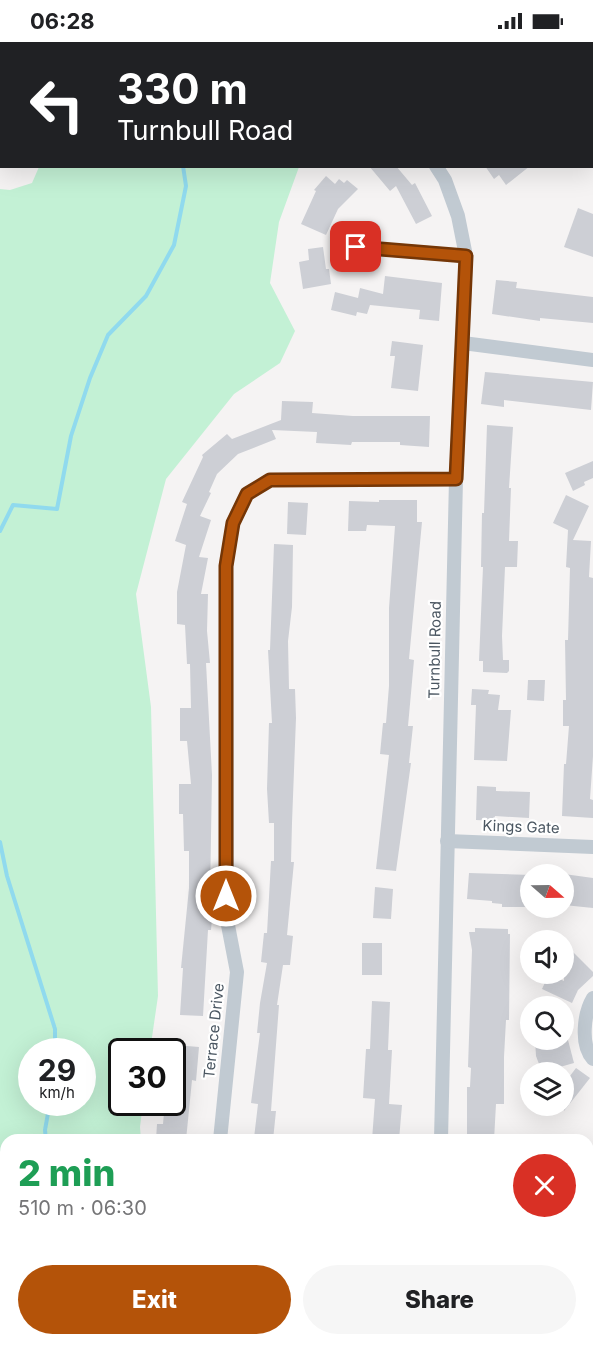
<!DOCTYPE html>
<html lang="en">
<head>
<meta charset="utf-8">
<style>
  :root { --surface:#fff; --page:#f6f6f6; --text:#202124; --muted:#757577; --accent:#b45309 }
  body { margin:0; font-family:Inter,sans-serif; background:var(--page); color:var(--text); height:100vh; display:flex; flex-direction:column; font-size:22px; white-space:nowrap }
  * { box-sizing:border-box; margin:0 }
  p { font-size:20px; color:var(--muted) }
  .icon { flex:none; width:33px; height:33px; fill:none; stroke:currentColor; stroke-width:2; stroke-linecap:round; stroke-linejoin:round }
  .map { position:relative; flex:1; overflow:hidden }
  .side { position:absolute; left:0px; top:1092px; width:594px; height:212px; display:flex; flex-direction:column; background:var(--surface); border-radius:18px 18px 0 0; box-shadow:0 6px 24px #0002 }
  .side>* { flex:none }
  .hud { position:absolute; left:0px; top:0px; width:594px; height:126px; box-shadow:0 6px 24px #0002; background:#202124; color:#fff; overflow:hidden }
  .needle { width:39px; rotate:110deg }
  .controls { position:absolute; left:520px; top:822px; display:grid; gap:12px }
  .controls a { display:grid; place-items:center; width:54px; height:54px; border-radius:50%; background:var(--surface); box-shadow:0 6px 24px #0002; font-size:30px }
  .speed { position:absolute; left:18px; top:996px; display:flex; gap:12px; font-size:30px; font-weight:700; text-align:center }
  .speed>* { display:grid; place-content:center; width:78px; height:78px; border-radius:50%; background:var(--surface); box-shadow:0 6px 24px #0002; line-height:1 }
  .speed small { font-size:15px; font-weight:400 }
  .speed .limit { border:3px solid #111; border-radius:9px; background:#fff; color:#111 }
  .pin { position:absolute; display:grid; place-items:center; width:51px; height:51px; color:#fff; margin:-26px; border-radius:12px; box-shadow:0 3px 9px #0006 }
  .me { position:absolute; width:66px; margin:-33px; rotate:0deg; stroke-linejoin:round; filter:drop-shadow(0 0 4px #0008) }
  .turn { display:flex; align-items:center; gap:21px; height:126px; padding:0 18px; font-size:27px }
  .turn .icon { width:78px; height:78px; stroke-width:2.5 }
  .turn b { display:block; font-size:42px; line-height:51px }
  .round { display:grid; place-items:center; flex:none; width:63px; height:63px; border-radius:32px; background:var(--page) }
  .head { display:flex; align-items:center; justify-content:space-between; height:102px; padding:0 18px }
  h1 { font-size:36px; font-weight:800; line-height:45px; color:#1e9e55 }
  .cta { display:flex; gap:12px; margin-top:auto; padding:12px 18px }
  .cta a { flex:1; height:69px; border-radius:36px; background:var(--accent); color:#fff; font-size:24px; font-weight:800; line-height:69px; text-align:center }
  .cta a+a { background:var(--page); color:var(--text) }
  .status { display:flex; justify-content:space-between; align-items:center; height:42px; padding:0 30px; background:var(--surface); direction:ltr }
  .status svg { height:16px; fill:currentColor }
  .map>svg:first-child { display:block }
  .green { fill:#c3f1d5; fill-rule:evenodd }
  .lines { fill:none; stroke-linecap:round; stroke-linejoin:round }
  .stream { stroke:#90daee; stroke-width:4 }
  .building { fill:#cdcfd5 }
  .street { stroke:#c1cad2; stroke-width:14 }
  .route-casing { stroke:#753606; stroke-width:15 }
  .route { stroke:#b45309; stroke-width:10 }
  .labels { text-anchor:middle; stroke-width:4.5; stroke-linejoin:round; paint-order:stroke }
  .street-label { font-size:15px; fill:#4a5661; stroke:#fff }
</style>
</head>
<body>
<div class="status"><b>06:28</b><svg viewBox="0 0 49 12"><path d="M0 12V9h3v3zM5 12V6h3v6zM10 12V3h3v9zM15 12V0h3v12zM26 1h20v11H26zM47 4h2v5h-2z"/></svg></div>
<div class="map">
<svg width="593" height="1303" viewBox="0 0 593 1303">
  <rect width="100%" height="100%" fill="#f5f3f3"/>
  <g class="green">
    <polygon points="0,0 281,0 281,1 2,2 1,6"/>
    <path d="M39,125H299L279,180L270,241L295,289L280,321L234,352L166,437L136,552L151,665L158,954L150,1009L122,1010V1060L143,1061L140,1085L141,1098H6V1298H166L167,1303H0V147L10,148L32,141ZM32,1010H82V1060H32Z"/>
  </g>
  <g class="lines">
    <g class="stream">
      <polyline points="178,2 178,0"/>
      <polyline points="0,489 13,463 57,467 71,394 90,336 108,293 146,254 174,203 186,144 183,124"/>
      <polyline points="0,800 7,834 55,987 55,1010"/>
      <polyline points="46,1098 45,1088 50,1060"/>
      <polyline points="58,1298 58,1303"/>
    </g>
  </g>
  <g class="building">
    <polygon points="369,124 396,124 412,143 415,141 432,174 416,182 396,144 390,149"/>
    <polygon points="485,124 530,124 506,143 499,133 494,137"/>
    <polygon points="326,134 335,142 339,137 344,141 347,138 358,147 338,167 326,193 301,182 316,149 314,148"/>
    <polygon points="578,166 593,172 593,215 564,205"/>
    <polygon points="323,205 326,227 329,227 331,242 303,247 299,220 309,218 308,207"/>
    <polygon points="385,234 442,241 439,279 419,277 420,268 370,263 367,272 357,270 356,274 331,268 335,250 358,256 360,246 383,252"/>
    <polygon points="496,238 517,240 516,246 593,255 593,281 540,276 540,279 492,272"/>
    <polygon points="392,299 423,303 418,349 391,346 395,314 390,314"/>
    <polygon points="485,330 593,340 591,368 504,358 504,365 481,362"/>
    <polygon points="282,359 313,360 312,371 353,374 430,374 429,405 400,403 400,400 352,400 351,403 316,401 317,390 272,388 276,397 238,412 217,432 209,450 211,451 200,474 211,478 199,515 208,516 201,552 208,552 207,589 210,621 206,621 212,733 210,855 214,855 211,888 208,888 203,974 180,973 183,926 181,926 189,846 189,809 184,809 183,772 179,772 179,742 191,742 187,699 180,699 180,666 191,666 190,622 187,622 185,583 177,582 177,550 186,503 175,499 187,462 182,460 203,415 202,413 227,392 232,397 281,378"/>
    <polygon points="487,383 513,385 509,446 511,446 509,499 518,499 517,525 505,525 502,594 503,618 509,618 509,629 507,631 483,630 483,619 479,619 483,525 481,525 482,471 484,471"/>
    <polygon points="593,419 593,436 584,440 585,443 573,449 565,431"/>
    <polygon points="566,453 589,464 573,498 591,499 589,535 593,536 593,714 590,757 593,758 593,776 562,774 564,722 566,722 569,684 563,684 563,658 566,658 565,598 568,598 570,526 566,525 568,488 553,481"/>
    <polygon points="379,458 417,458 417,480 422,480 409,617 414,618 408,684 413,684 409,721 411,721 396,829 376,827 389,713 380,712 383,681 386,681 389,644 389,566 395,484 367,483 366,489 348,489 349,459 379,460"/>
    <polygon points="288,460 308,461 306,493 287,492"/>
    <polygon points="274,502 293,503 292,565 288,599 289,647 295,647 296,676 292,781 291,820 294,820 287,893 293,894 290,923 283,923 277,963 279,963 271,1069 276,1069 273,1098 270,1098 254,1096 258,1062 251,1061 260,991 257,991 260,961 267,921 261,920 264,891 267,891 271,819 274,819 274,781 269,781 267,747 269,681 272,681 268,608 270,608"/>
    <polygon points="528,638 545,638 544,659 527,658"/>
    <polygon points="472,647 489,648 488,652 500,653 498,668 511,668 507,719 474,718 476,663 471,663"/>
    <polygon points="477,744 496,745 496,749 530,750 529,776 495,774 494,779 476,778"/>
    <polygon points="469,831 531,833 531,865 502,865 502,862 492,861 492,859 467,857"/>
    <polygon points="564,832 593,836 593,866 564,863"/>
    <polygon points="375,845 393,847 391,877 373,876"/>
    <polygon points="475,886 508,887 508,892 510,892 509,978 506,978 504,1015 504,1062 496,1062 494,1098 467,1098 467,1045 470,1045 471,1026 468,1025 472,908 469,890 475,890"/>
    <rect x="362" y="901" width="20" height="32"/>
    <polygon points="571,908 593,930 593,934 578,948 572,961 542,947 549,932 564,939 564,915"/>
    <polygon points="372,959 390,960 388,1008 392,1008 389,1062 402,1063 399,1098 372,1098 375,1057 363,1056 366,1007 370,1007"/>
    <polygon points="535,998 568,998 574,1021 542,1030 536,1014"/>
    <polygon points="175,1003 199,1005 196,1039 192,1038 186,1098 156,1098 157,1082 163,1082 165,1060 172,1060"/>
    <polygon points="576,1026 590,1036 564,1069 564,1042"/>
  </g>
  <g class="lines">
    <g class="street">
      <polyline points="358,0 358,2"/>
      <polyline points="436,124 445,138 458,174 466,214 456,437 441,1098"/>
      <polyline points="356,205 466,214"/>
      <polyline points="463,301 593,318"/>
      <polyline points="447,799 593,805"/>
      <path d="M593,956C584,971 580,1003 593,1017"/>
      <polyline points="220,1098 237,930 227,878 226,524 233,481 247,452 270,438 456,437"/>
      <polyline points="273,1298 275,1303"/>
      <polyline points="435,1303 435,1298"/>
      <polyline points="580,1303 580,1298"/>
    </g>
  </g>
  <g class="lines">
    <defs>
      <polyline id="route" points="226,854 226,524 233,481 247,452 270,438 456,437 466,214 356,205"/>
    </defs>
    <use href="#route" class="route-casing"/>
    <use href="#route" class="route"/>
  </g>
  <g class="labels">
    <g class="street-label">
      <text transform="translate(435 608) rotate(-89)" y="5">Turnbull Road</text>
      <text transform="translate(521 785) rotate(2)" y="5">Kings Gate</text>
      <text transform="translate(214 989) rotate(-84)" y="5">Terrace Drive</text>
    </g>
  </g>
</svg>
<div class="controls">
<a><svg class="needle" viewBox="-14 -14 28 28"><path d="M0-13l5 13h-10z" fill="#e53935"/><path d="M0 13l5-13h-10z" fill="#757577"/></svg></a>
<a><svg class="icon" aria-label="sound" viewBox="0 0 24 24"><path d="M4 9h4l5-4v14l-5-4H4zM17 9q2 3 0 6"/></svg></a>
<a><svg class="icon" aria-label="search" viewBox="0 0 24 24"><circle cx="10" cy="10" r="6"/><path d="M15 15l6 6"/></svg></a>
<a><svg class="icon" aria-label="layers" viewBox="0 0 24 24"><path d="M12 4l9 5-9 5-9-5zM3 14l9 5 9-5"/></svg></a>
</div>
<div class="speed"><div>29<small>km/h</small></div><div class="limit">30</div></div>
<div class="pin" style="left:356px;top:205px;background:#d93025"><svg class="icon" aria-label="arrive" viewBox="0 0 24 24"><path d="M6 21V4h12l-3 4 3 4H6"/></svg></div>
<svg class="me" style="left:226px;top:854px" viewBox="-20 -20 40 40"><circle r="17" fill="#b45309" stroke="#fff" stroke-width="3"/><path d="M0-11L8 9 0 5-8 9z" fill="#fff"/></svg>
<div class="hud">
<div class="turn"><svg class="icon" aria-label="left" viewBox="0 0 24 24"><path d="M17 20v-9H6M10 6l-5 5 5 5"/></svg><div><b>330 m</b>Turnbull Road</div></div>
</div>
<section class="side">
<div class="head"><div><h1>2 min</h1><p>510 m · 06:30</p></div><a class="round" style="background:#d93025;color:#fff"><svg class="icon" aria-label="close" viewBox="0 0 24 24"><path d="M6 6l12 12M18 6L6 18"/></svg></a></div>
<div class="cta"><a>Exit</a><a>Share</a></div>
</section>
</div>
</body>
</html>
